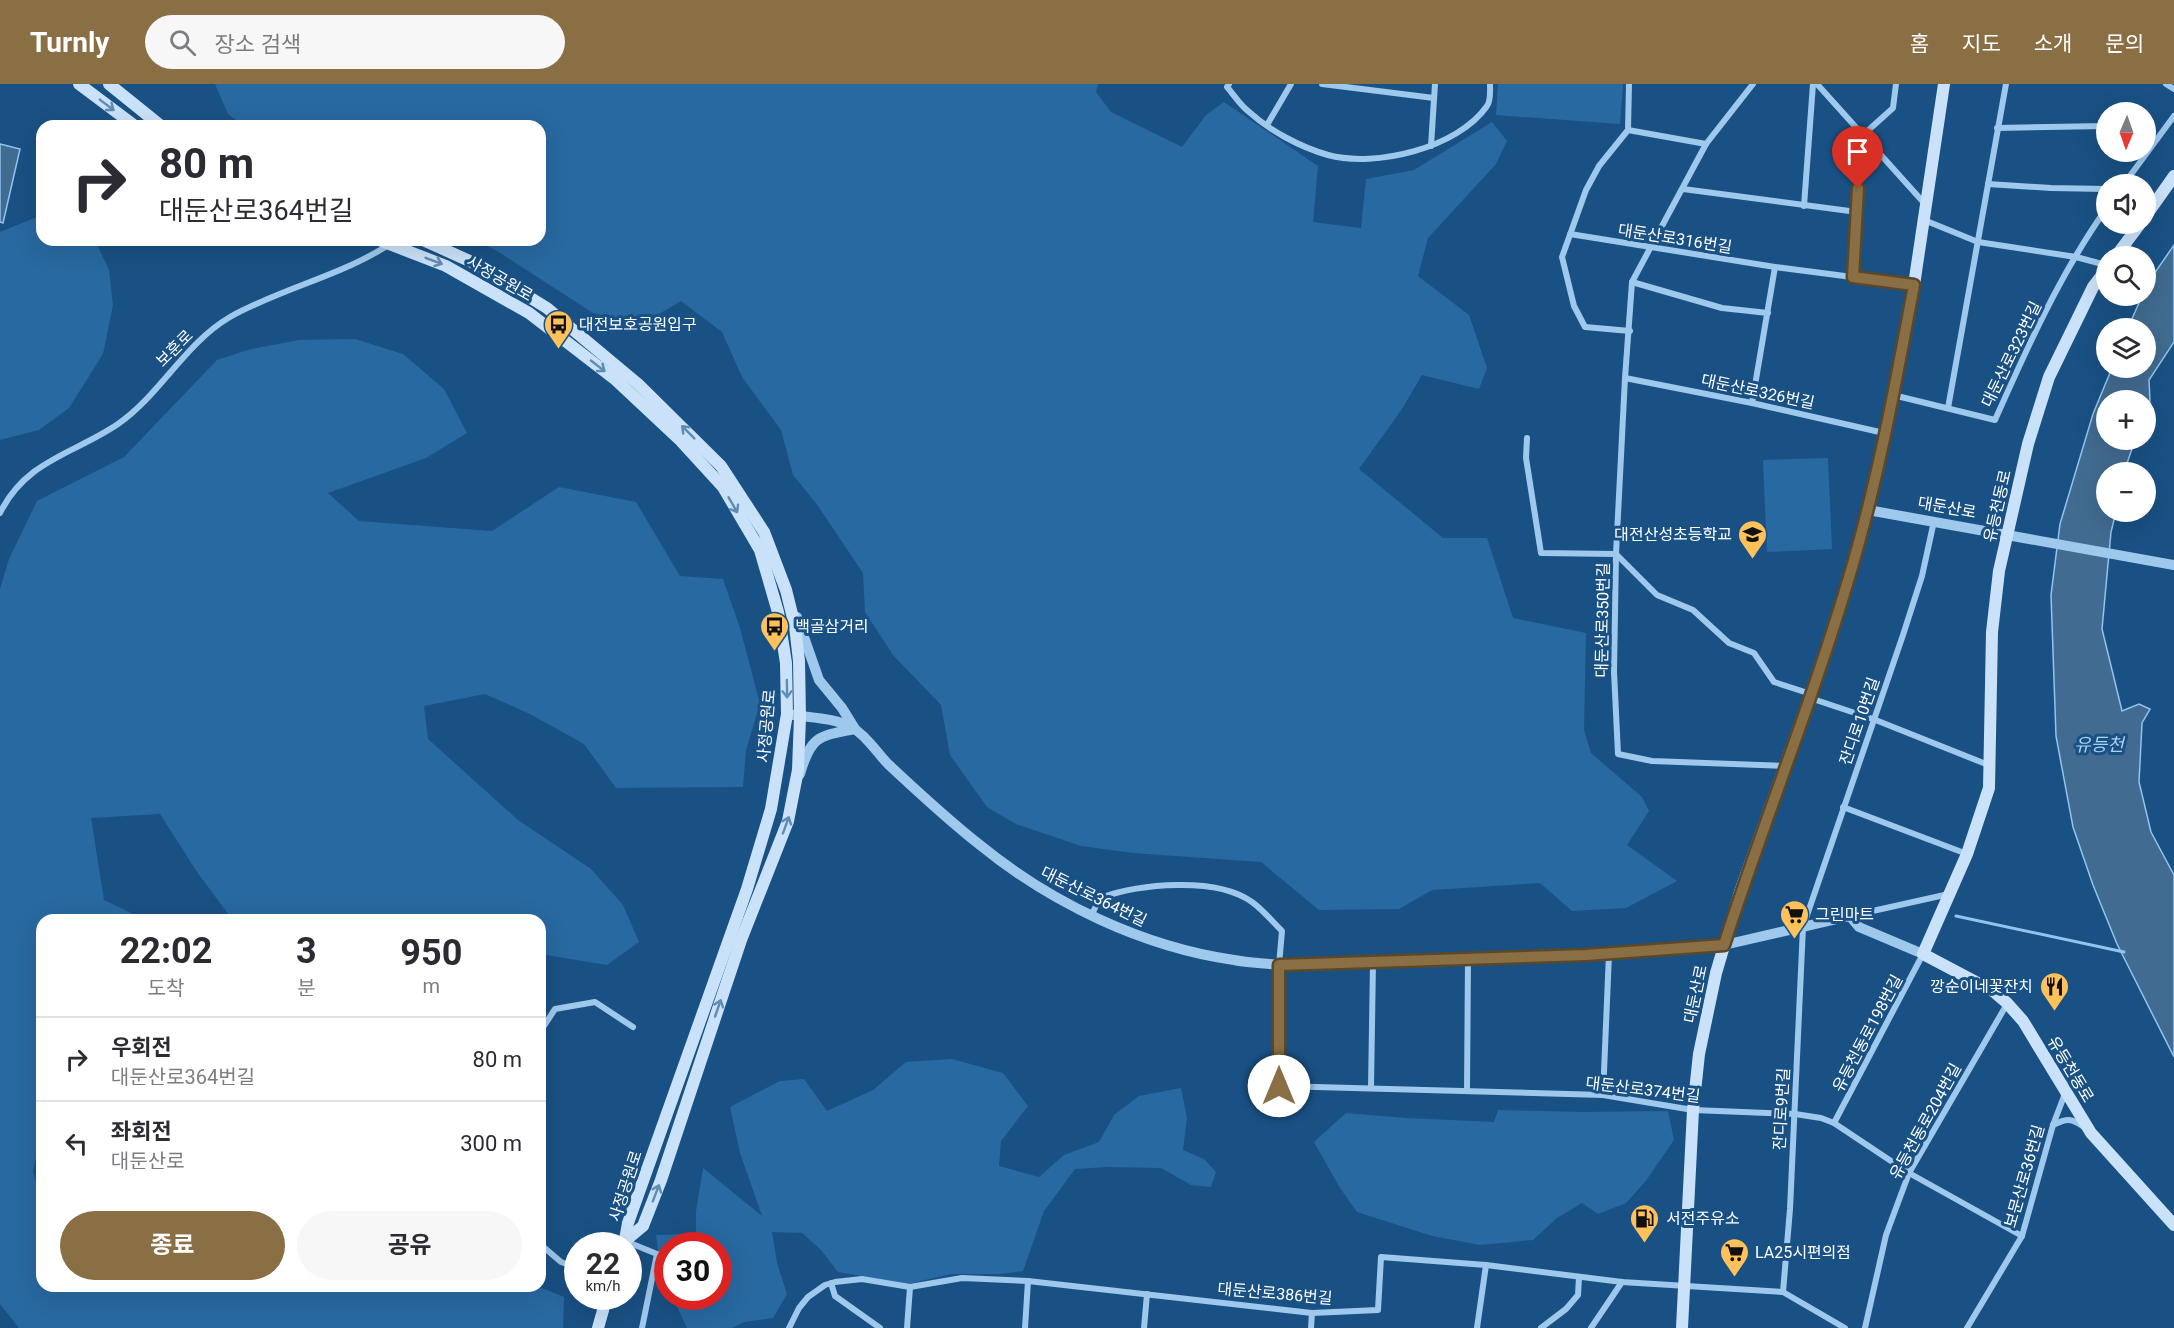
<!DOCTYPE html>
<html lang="ko">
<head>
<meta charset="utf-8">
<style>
  :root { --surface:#fff; --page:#f7f7f7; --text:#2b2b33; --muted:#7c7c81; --line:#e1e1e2; --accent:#8a6e44 }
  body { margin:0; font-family:Roboto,"Noto Sans KR",sans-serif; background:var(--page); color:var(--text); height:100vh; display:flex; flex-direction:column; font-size:22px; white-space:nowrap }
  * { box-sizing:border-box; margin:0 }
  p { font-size:20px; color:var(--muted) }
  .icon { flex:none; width:33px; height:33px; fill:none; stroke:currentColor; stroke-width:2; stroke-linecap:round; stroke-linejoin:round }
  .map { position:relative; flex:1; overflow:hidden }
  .side { position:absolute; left:36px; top:830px; width:510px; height:378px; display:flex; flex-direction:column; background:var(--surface); border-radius:18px; box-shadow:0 6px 24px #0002 }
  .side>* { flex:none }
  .top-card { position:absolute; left:36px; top:36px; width:510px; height:126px; border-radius:18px; box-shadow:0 6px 24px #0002; background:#fff; color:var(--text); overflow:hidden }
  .needle { width:39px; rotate:182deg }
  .buttons { position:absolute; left:2096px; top:18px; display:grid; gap:12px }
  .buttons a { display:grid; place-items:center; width:60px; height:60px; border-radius:50%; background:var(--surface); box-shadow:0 6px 24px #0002; font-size:30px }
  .speed { position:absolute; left:564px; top:1148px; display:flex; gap:12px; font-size:30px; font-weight:700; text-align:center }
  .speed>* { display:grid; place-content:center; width:78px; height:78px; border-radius:50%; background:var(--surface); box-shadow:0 6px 24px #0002; line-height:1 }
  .speed small { font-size:15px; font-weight:400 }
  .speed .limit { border:9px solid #d22; background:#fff; color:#111 }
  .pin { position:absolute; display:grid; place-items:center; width:51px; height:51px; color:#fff; margin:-62px -26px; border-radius:50% 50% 50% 0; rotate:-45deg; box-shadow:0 0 6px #0007 }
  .pin .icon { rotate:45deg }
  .me { position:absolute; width:66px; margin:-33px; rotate:0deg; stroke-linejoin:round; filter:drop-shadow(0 0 4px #0008) }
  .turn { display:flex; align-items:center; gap:21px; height:126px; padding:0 24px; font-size:27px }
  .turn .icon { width:78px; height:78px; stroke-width:2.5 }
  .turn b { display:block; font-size:42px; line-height:51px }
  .eta { display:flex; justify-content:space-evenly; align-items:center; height:102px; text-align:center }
  .eta b { font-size:36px; font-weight:700; line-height:42px }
  .button { display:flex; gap:12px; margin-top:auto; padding:12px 24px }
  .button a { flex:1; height:69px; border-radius:36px; background:var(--accent); color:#fff; font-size:24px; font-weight:700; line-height:69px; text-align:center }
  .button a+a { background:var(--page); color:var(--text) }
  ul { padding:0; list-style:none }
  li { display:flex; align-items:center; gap:18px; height:84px; padding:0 24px; border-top:2px solid var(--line) }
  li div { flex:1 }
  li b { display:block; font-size:22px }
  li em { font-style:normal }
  header { display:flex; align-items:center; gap:36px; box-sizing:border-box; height:84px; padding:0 30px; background:var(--accent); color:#fff }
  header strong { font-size:28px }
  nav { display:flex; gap:33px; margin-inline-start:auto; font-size:21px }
  .search { width:420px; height:54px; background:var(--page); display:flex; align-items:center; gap:15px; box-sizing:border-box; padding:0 21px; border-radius:33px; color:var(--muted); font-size:22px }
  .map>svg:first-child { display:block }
  .green { fill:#2869a1 }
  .water { fill:#416b90; stroke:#91c4ee; stroke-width:1.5 }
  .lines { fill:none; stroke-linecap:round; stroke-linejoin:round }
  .stream { stroke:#91c4ee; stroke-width:3 }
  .minor { stroke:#9ec8ec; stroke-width:6 }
  .tertiary { stroke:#9ec8ec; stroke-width:10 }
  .secondary { stroke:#cae2f9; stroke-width:12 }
  .oneway { stroke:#608bb3 }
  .route-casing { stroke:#5a482c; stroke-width:15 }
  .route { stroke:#8a6e44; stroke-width:10 }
  .labels { text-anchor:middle; stroke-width:6; stroke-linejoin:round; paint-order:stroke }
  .street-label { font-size:16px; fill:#fff; stroke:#195184 }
  .poi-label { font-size:16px; fill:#fff; stroke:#195184; text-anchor:start }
  .water-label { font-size:18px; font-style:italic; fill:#aad2f3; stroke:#195184 }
</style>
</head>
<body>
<header>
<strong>Turnly</strong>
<div class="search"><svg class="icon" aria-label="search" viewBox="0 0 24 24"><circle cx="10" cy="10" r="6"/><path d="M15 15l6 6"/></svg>장소 검색</div>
<nav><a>홈</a><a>지도</a><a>소개</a><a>문의</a></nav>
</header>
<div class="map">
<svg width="2174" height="1244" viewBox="0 0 2174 1244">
  <rect width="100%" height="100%" fill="#195184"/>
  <g class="green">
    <polygon points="215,0 1098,0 1096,8 1111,28 1182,63 1206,31 1224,18 1318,82 1313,138 1361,144 1366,95 1414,86 1492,38 1507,57 1496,80 1428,154 1418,192 1469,231 1487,284 1479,305 1422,291 1402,325 1359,385 1443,454 1487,454 1513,534 1586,549 1584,646 1591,669 1642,713 1649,727 1627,761 1677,797 1626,824 1572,827 1540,799 1432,806 1399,825 1319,826 1261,778 1133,769 1081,762 1016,740 987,723 950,671 941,621 893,571 865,528 863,489 816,419 793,391 781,346 742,293 722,248 681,217 642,240 593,229 497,167 475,156 540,156 540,42 244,42 228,30"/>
    <polygon points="1498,0 1623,0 1620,40 1496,31"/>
    <polygon points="42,131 42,156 95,156 109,186 113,221 103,270 69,324 39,346 0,356 0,148"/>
    <polygon points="355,255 403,270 444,305 467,349 426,374 328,409 359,437 492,447 559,403 636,418 680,492 723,495 740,544 760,620 746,666 743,703 616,704 584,660 530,630 485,610 424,622 428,655 518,736 591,785 623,821 639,858 607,881 540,870 540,836 232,835 197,788 160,730 91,734 104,816 144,835 42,836 42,1048 33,1087 39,1107 42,1109 42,1202 537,1202 564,1213 563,1244 19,1244 0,1220 0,505 9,475 37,417 124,373 217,276 251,265 299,256"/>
    <polygon points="1828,374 1832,465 1767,468 1763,376"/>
    <polygon points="952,975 1003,989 1028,1022 1001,1057 999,1082 1039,1093 1064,1071 1099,1058 1114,1031 1139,1012 1181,1004 1187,1034 1183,1066 1204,1075 1216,1088 1211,1103 1191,1101 1161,1084 1107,1083 1075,1085 1044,1127 1023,1187 999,1190 951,1190 908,1200 838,1188 821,1166 802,1149 772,1148 777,1179 787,1210 773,1234 744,1238 732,1244 687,1244 672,1212 718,1212 718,1161 668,1161 667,1204 661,1191 656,1151 696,1150 696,1127 703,1084 762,1132 740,1069 730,1023 780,997 804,995 827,1027 873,1006 906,978"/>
    <polygon points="1498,1026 1583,1028 1668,1027 1674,1056 1645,1098 1626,1119 1598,1130 1582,1119 1557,1134 1533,1156 1480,1161 1432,1152 1357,1128 1340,1104 1314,1058 1346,1029 1406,1034 1494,1038"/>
  </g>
  <g class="water">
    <polygon points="0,60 20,65 3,139 0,138"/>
    <polygon points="2174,161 2174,258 2149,296 2150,317 2145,330 2145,316 2106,316 2106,356 2135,356 2124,388 2106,388 2106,428 2116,428 2111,448 2102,545 2122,627 2139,620 2150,625 2142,639 2139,698 2151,748 2174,791 2174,973 2117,860 2093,801 2073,743 2056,652 2051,511 2060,440 2093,330 2112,284 2145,284 2145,244 2128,244 2142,212 2145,212 2145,203"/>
  </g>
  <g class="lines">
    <polyline class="stream" points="1956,832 2124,868"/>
    <g class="minor">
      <path d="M1229,0L1227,3C1234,11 1240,21 1248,27C1270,47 1300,63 1328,71C1375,84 1458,64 1487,22C1491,17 1490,7 1490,0"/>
      <polyline points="1322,0 1434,14"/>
      <polyline points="1629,0 1628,46 1599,82 1586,106 1562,173 1574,222 1585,243 1630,247"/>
      <polyline points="1753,0 1706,60 1632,198 1625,294 1616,470 1614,588 1618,670 1652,677 1786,682"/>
      <polyline points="1817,0 1925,120"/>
      <polyline points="2166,0 2174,5"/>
      <polyline points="1267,41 1291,0"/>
      <polyline points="1997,44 2106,42"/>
      <polyline points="1628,46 1706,60"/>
      <polyline points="2145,56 2153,60"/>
      <polyline points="1431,62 1435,0"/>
      <polyline points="1988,100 2051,104 2106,105"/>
      <polyline points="2124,100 2174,32"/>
      <polyline points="1683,105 1857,128"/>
      <polyline points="1804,122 1813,0"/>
      <polyline points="1924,136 1978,158 2076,173 2106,181"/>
      <polyline points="1570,150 1775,183 1914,201"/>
      <polyline points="1853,193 1859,64 1863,51 1893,24 1896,0"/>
      <polyline points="1632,198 1722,224 1768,229"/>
      <polyline points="1625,294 1752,319 1884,349"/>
      <path d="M1893,311L1995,336C2027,264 2060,190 2106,125"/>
      <polyline points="1752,319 1775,183"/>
      <polyline points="1948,324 2006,0"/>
      <polyline points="1527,354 1526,374 1541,469 1616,470 1657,511 1693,526 1729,559 1754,569 1774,598 1811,610"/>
      <path d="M0,429C26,376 74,370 118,340C161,310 184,260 230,233C283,203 346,191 396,156"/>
      <polyline points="1810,614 1873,635 1991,682"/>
      <polyline points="1843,723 1967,770"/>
      <path d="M1092,830L1100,814C1139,800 1216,792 1252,818C1263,826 1272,837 1282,847L1279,881V1002L1603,1011L1693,1026L1795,1030L1821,1034L1834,1039L1909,1089L2022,1152"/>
      <polyline points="1850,832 1949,810"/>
      <polyline points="540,948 555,925 595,918 633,943"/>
      <polyline points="1371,1004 1373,879"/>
      <polyline points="1467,1007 1468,876"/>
      <polyline points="1603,1011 1609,870"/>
      <polyline points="1834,1039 1923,870"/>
      <path d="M2053,1041C2067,1034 2071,1034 2084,1043"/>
      <polyline points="625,1157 657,1170 642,1244"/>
      <polyline points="540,1160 561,1178 578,1184"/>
      <polyline points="831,1199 835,1212 880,1244"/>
      <polyline points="1783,1208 1790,1125 1803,843 1903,551 1922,492 1934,437"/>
      <polyline points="789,1244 799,1224 808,1213 825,1201 835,1198 862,1195 910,1203 962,1194 1028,1197 1312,1229 1378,1226 1381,1173 1486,1181 1622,1198 1783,1208 1845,1244"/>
      <polyline points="907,1244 910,1203"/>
      <polyline points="1025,1244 1028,1197"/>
      <polyline points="1144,1244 1147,1210"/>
      <polyline points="1311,1244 1312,1229"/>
      <polyline points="1477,1244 1486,1181"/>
      <polyline points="1541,1244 1566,1225 1578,1211 1579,1193"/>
      <polyline points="1591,1244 1622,1198"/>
      <polyline points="1865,1244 1886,1151 1909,1089 2007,920"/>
      <polyline points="1967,1244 2022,1152 2053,1041 2066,1007"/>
    </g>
    <g class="tertiary">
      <polyline points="1868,426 2174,481"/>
      <path d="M797,533L819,596L842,624L855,645C818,652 811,652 800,690"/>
      <path d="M787,630C809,634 834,633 853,644C867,652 877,669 888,680C918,708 948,736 980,761C1051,819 1143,863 1234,876C1249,879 1264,879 1279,881L1609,870L1724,861L1850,832L1859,843L1923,870"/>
    </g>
    <g class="secondary">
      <polyline points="79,0 135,42"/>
      <polyline points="109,0 161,42"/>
      <polyline points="2145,133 2174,92"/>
      <polyline points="379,156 446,182 529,229 616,296 679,355 723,403 760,466 778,528 786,579 787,630 771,725 747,805 628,1139 624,1161"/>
      <polyline points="423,156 474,179 547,224 638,300 721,382 764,448 786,506 795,542 799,577 800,633 798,686 788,737 741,856 661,1096 643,1142 625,1157"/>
      <polyline points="2116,172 2140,140"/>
      <polyline points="2106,186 2093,203 2049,293 2028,360 1999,487 1992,548 1989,704 1967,770 1923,870 1993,907 2007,919 2023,937 2091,1049 2174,1141"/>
      <polyline points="598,1244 607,1212"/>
      <polyline points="1682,1244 1693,1026 1699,970 1716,889 1740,808 1818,589 1850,491 1868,426 1893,311 1914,201 1944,0"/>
    </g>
  </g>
  <defs><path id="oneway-shaft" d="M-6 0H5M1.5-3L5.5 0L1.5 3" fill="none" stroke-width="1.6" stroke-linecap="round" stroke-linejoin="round" transform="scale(1.5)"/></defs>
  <g class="oneway">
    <use href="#oneway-shaft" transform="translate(107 21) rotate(37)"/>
    <use href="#oneway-shaft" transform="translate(434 177) rotate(21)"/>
    <use href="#oneway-shaft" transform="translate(598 282) rotate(38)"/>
    <use href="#oneway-shaft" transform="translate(688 348) rotate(-135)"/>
    <use href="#oneway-shaft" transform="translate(733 421) rotate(60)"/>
    <use href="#oneway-shaft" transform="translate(787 605) rotate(89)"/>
    <use href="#oneway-shaft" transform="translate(786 741) rotate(-70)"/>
    <use href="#oneway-shaft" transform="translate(718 924) rotate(-71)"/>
    <use href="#oneway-shaft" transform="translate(656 1109) rotate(-69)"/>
  </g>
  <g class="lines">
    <defs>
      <path id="route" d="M1279,1002V881L1586,871L1724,861C1764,737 1813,616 1850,490C1878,396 1896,298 1914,201L1853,193L1858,104"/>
    </defs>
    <use href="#route" class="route-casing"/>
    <use href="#route" class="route"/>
  </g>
  <defs>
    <symbol id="bus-pin" viewBox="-11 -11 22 30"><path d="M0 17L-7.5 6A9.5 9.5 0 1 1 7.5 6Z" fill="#ffc159" stroke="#195184"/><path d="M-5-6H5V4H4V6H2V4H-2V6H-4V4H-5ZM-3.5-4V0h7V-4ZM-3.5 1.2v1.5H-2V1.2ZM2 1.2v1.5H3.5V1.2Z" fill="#111"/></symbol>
    <symbol id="school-pin" viewBox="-11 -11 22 30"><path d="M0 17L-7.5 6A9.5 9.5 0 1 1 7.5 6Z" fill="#ffc159" stroke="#195184"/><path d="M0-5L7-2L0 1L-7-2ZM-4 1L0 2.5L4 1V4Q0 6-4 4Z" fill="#111"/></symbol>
    <symbol id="supermarket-pin" viewBox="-11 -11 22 30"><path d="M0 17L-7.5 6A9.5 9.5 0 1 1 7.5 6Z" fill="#ffc159" stroke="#195184"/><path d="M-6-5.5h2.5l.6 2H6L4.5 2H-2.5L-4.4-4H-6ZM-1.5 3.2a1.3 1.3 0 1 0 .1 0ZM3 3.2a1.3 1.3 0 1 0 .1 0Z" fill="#111"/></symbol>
    <symbol id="restaurant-pin" viewBox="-11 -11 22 30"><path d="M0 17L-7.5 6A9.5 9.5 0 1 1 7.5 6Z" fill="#ffc159" stroke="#195184"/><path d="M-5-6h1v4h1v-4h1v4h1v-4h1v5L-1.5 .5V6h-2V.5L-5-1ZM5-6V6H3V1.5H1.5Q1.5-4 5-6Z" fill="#111"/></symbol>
    <symbol id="fuel-pin" viewBox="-11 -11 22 30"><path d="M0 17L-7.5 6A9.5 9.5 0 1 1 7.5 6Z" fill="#ffc159" stroke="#195184"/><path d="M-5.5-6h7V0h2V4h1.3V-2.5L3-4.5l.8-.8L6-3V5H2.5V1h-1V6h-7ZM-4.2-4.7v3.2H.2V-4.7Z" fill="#111"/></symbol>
  </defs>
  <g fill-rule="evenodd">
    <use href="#bus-pin" x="542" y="224" width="33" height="45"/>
    <use href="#school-pin" x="1736" y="434" width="33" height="45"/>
    <use href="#bus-pin" x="758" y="526" width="33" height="45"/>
    <use href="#supermarket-pin" x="1778" y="814" width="33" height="45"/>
    <use href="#restaurant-pin" x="2038" y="886" width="33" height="45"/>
    <use href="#fuel-pin" x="1628" y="1118" width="33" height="45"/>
    <use href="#supermarket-pin" x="1718" y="1152" width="33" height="45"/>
  </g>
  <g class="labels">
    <g class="street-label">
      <text transform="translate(1675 154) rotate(9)" y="6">대둔산로316번길</text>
      <text transform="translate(500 194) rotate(30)" y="6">사정공원로</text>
      <text transform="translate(174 264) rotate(-45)" y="6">보훈로</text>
      <text transform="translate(2011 270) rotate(-64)" y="6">대둔산로323번길</text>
      <text transform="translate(1758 307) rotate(12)" y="6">대둔산로326번길</text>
      <text transform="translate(1997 422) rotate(-77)" y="6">유등천동로</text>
      <text transform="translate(1947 423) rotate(10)" y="6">대둔산로</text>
      <text transform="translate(1602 536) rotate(-89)" y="6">대둔산로350번길</text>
      <text transform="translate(1859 637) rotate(-71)" y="6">잔디로10번길</text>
      <text transform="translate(766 642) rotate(-85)" y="6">사정공원로</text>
      <text transform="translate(1094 812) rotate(26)" y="6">대둔산로364번길</text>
      <text transform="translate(1695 910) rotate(-78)" y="6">대둔산로</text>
      <text transform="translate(1867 949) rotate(-62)" y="6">유등천동로198번길</text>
      <text transform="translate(2071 985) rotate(59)" y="6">유등천동로</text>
      <text transform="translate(1643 1005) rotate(7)" y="6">대둔산로374번길</text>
      <text transform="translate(1781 1025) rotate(-87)" y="6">잔디로9번길</text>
      <text transform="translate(1925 1037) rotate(-61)" y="6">유등천동로204번길</text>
      <text transform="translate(2024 1092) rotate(-74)" y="6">보문산로36번길</text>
      <text transform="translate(625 1102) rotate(-72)" y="6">사정공원로</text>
      <text transform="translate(1275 1209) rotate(5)" y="6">대둔산로386번길</text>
    </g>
    <g class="poi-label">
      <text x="579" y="246">대전보호공원입구</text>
      <text x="1732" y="456" text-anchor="end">대전산성초등학교</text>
      <text x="795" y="548">백골삼거리</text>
      <text x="1815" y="836">그린마트</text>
      <text x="2033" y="908" text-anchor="end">깡순이네꽃잔치</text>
      <text x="1666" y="1140">서전주유소</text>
      <text x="1755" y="1174">LA25시편의점</text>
    </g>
    <g class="water-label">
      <text x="2099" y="667">유등천</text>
    </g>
  </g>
</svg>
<div class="buttons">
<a><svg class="needle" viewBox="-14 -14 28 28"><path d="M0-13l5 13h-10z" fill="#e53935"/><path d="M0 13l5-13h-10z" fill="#7c7c81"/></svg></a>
<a><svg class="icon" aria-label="sound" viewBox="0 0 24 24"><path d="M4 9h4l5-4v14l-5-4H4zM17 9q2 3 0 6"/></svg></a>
<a><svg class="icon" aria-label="search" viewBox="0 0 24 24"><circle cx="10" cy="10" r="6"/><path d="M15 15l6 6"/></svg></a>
<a><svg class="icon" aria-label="layers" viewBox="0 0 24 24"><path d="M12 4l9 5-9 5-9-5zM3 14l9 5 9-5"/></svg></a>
<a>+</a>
<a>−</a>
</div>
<div class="speed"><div>22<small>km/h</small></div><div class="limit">30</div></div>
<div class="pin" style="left:1858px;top:104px;background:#d93025"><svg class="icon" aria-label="arrive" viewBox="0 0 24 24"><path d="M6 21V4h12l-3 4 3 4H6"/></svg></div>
<svg class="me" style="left:1279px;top:1002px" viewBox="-20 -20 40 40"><circle r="19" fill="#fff"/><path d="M0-13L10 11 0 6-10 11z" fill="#8a6e44"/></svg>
<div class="top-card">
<div class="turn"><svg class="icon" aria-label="right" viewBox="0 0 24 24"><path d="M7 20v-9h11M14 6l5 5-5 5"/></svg><div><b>80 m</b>대둔산로364번길</div></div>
</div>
<section class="side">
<div class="eta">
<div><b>22:02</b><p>도착</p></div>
<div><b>3</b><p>분</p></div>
<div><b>950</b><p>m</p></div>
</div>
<ul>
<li><svg class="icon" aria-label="right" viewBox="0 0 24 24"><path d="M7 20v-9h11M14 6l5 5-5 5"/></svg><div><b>우회전</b><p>대둔산로364번길</p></div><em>80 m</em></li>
<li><svg class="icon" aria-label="left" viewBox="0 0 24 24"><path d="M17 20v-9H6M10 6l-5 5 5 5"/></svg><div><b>좌회전</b><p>대둔산로</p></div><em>300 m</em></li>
</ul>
<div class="button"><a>종료</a><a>공유</a></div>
</section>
</div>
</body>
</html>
